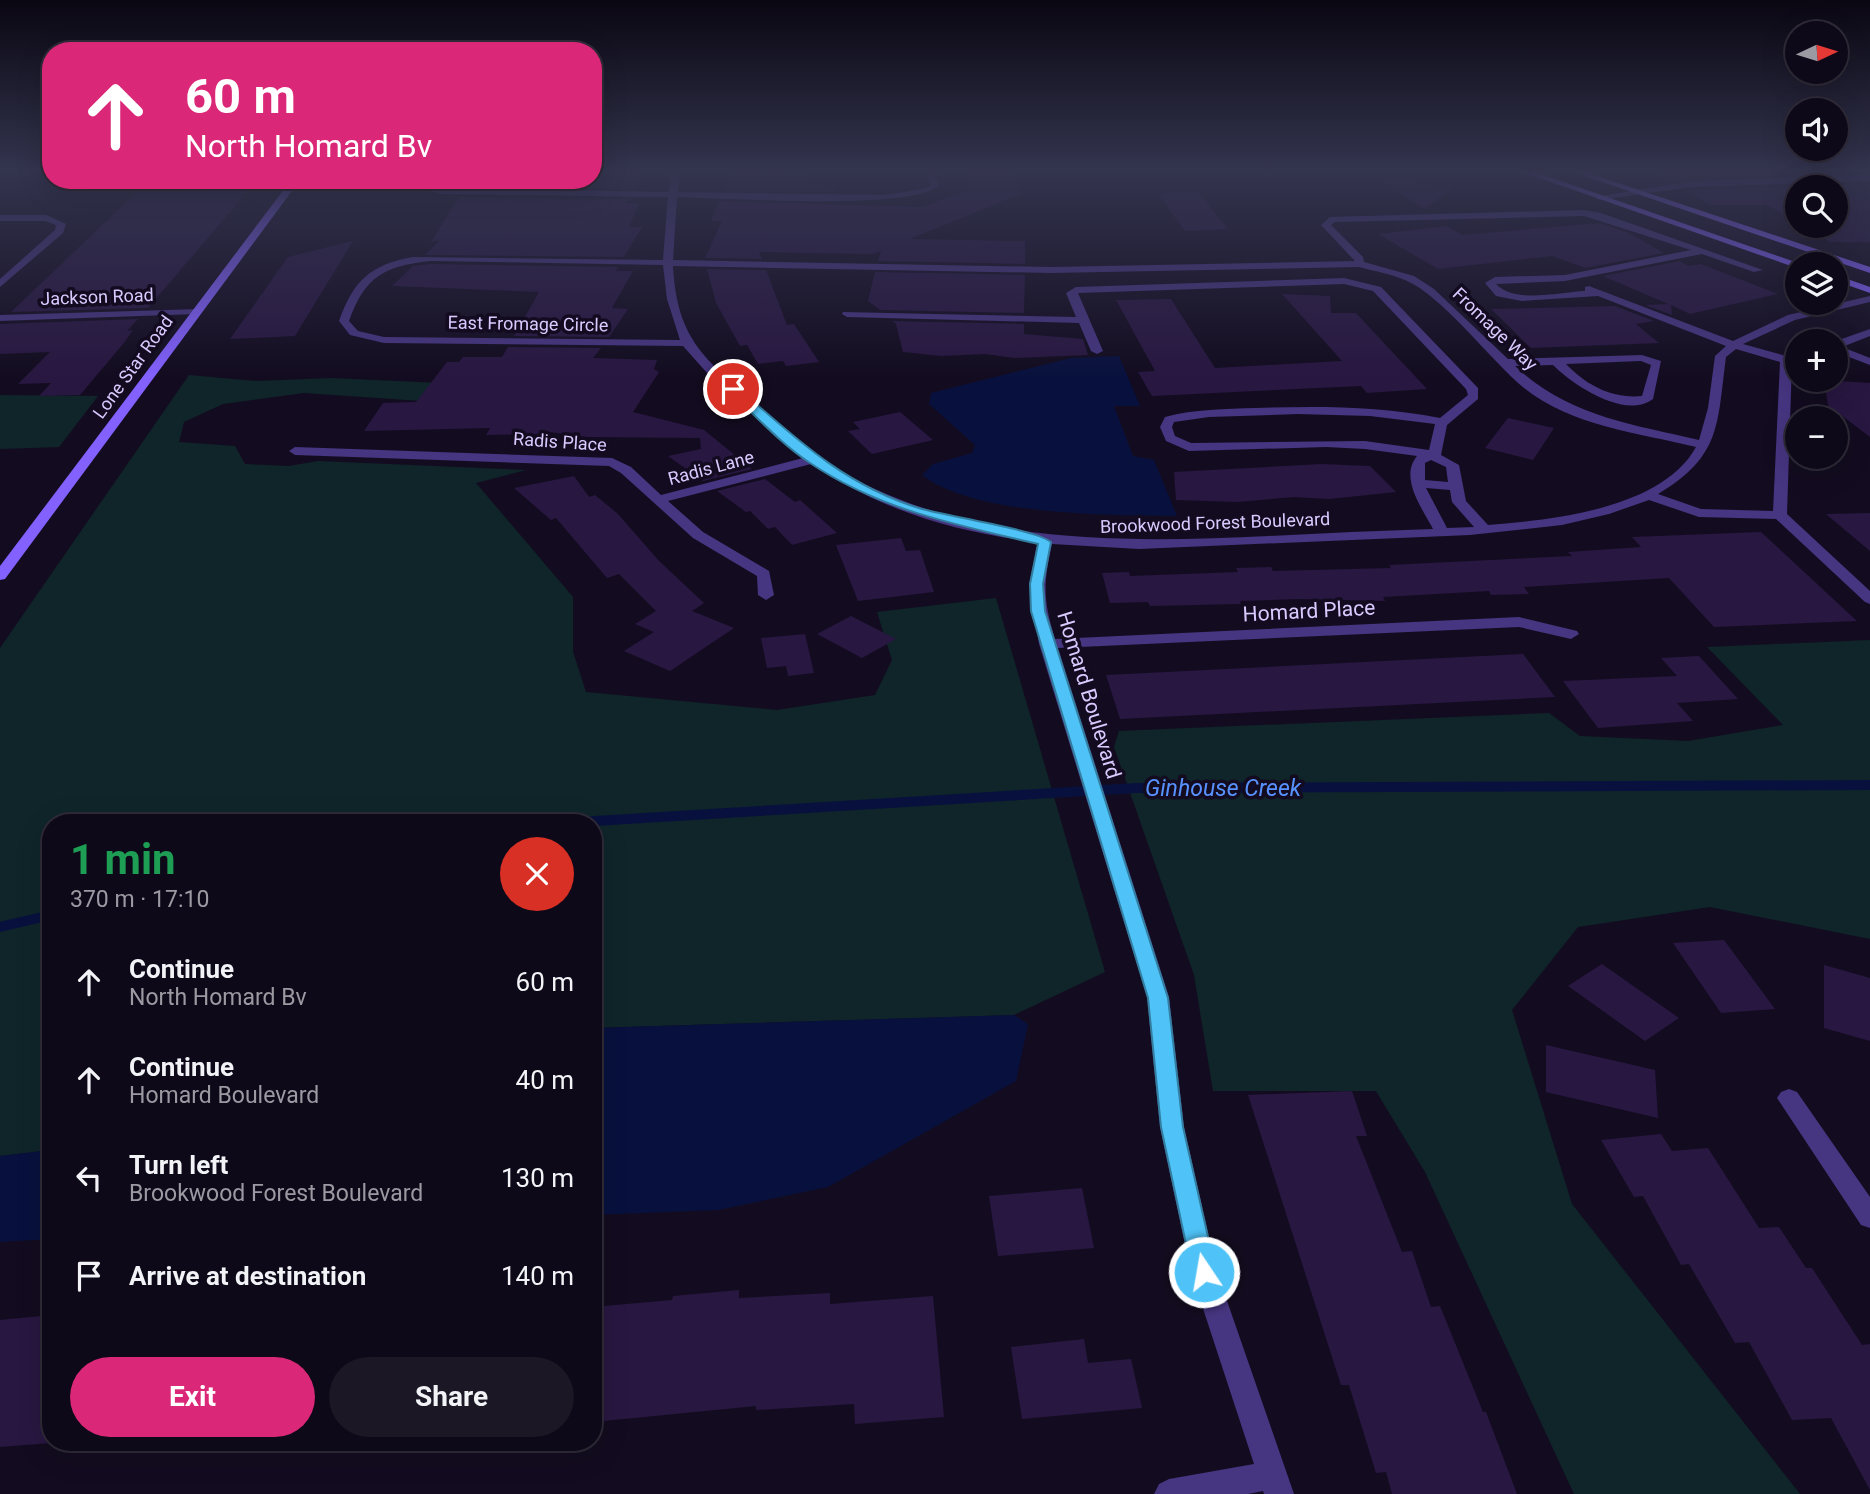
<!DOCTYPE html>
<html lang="en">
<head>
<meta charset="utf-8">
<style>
  :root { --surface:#0e0918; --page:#1c1725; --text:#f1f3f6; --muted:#9b9aa2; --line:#2e2a37; --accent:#db2777 }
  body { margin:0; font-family:Roboto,sans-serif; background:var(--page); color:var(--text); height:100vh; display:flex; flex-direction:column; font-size:26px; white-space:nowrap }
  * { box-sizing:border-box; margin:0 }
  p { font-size:23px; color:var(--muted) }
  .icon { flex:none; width:38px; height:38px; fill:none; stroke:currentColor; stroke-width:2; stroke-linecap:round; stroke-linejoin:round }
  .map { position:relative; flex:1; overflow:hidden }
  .drawer { position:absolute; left:42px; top:814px; width:560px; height:637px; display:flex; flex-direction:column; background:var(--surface); border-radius:28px; box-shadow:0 7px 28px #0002,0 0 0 2px var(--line) }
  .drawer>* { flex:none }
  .banner { position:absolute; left:42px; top:42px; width:560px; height:147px; border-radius:28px; box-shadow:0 7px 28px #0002,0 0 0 2px var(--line); background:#db2777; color:#fff; overflow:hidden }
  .needle { width:46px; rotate:86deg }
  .tools { position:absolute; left:1785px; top:21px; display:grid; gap:14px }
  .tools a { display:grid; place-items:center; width:63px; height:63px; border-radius:50%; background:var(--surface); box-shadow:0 7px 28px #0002,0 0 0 2px var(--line); font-size:35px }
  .pin { position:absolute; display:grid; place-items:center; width:60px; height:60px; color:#fff; margin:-30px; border:4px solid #fff; border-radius:50%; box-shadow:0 2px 7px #0007 }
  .me { position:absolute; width:77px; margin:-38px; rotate:348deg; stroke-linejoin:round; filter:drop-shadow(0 0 5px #0008) }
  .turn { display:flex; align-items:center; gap:24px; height:147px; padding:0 28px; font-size:32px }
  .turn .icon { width:91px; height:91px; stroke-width:2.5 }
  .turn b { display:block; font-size:49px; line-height:60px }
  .round { display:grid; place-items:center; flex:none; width:74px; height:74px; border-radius:37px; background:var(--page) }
  .summary { display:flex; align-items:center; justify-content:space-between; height:119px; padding:0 28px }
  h1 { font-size:42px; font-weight:700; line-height:52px; color:#1e9e55 }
  .action { display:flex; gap:14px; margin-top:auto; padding:14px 28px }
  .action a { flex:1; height:80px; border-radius:42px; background:var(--accent); color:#fff; font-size:28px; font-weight:700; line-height:80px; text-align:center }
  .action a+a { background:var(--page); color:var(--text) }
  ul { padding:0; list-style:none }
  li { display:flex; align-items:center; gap:21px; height:98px; padding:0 28px }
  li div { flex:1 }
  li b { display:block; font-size:26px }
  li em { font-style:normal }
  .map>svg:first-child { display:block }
  .green { fill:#0f252a }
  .water { fill:#08113d }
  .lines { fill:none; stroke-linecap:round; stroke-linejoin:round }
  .stream { stroke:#08113d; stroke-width:10 }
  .building { fill:#281741 }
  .street { fill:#463580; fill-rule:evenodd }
  .secondary { fill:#8361ff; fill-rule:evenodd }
  .route { fill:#4fc3f7; stroke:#337fa1; stroke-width:2 }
  .labels { text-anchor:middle; stroke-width:7; stroke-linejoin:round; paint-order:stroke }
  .far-street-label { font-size:18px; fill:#dacaff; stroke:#130c20 }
  .street-label { font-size:21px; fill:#dacaff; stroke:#130c20 }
  .water-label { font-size:23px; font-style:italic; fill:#5892ff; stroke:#130c20 }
</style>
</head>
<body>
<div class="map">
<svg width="1870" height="1494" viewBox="0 0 1870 1494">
  <rect width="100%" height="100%" fill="#130c20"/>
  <g class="green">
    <polygon points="189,375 256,381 332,378 616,391 554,410 304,393 223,404 184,422 179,442 235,446 245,464 289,466 318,461 526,470 476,483 573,597 573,652 586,692 777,710 875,695 892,660 877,612 996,598 1105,972 1014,1015 593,1028 593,822 51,822 51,1150 0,1156 0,648"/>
    <polygon points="0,395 98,396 59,447 0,449"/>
    <polygon points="1870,640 1870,939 1710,907 1578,927 1512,1010 1572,1204 1800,1494 1574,1494 1425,1172 1376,1091 1213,1091 1194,975 1114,747 1119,731 1549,713 1580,736 1688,741 1783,725 1707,647"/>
  </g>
  <g class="water">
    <path d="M1119,356L1140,406H1114L1133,456L1154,460L1177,516C1110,515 974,516 922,475L933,464L972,453L975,445L929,404L931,393L1071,358Z"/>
    <polygon points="1014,1015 1028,1024 1016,1081 828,1187 718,1210 593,1215 593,1028"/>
    <polygon points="51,1150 51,1239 0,1242 0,1156"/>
  </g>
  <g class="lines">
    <g class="stream">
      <polyline points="578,822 1136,788 1870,785"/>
      <polyline points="0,927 51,915"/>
    </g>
  </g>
  <g class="building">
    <polygon points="593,169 645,169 634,189 466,186 470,180 593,180"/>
    <polygon points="962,169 1009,169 1022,193 910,239 1025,241 1025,264 878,261 881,251 873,254 759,252 762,259 705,258 722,221 711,221 719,201 923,207 970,189"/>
    <polygon points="1649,169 1836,169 1845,173 1671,182"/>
    <polygon points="732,171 810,175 806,183 838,185 832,192 724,190"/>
    <polygon points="1373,176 1454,187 1425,209"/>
    <polygon points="1867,184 1870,185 1870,242 1830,242 1802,226 1836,226 1836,187 1797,187 1797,223 1767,205 1711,205 1686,190"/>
    <polygon points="253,185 148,308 11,312 136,193 208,191 214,186"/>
    <polygon points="1198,192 1228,229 1185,231 1157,193"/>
    <polygon points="459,197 628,199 625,203 639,203 629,227 642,227 624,257 425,255 440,240 431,242"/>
    <polygon points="1599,223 1627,232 1664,253 1585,268 1552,256 1438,269 1378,234 1446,226 1462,235"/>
    <polygon points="353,241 295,336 230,339 288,257"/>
    <polygon points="1680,261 1688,266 1701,264 1778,294 1690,314 1671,305 1672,315 1645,305 1668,304 1603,276"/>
    <polygon points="430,264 618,267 616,271 633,271 612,308 628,309 609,337 514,336 539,292 392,286 413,266"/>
    <polygon points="707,269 766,270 787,325 794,324 819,362 786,366 783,361 758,364 747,345 740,346 716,303"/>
    <polygon points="875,272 1025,275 1024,313 880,310 868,301"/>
    <polygon points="1282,294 1330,296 1331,313 1356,313 1427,389 1367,393 1361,386 1152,396 1138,372 1155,371 1116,300 1171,299 1215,368 1342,361"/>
    <polygon points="1615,306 1654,321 1636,324 1659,343 1531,348 1491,309"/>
    <polygon points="138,319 127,331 133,330 123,344 80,395 39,396 51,383 18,384 50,352 0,354 0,324"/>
    <polygon points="892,321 1024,324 1024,334 1083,339 1088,355 1014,358 985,354 941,356 903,352 896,324"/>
    <polygon points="508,347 601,348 593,358 657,360 654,369 659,372 633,412 704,430 752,469 703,481 668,456 701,449 700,438 586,437 542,431 544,434 486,435 490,428 364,431 383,403 416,402 447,362 459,362 463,357 502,357"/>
    <polygon points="1824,380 1870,383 1870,437 1837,412 1829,411"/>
    <polygon points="900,412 933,440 872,454 848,431 860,429 853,422"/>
    <polygon points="1508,418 1554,428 1533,460 1485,448"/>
    <polygon points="1322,464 1370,466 1396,492 1329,499 1293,497 1238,502 1176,500 1174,472"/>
    <polygon points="574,476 589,497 595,495 618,514 659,561 704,603 692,611 734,628 670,671 624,651 654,632 635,624 656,611 619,574 607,578 556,518 551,520 514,488"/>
    <polygon points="765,479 795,502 800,500 837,533 792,545 775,527 768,529 750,511 746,512 717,491"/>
    <polygon points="1870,513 1870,551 1826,514"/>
    <polygon points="1761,532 1857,621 1714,627 1669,578 1524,587 1529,594 1491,595 1489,591 1383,597 1385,601 1299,599 1240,601 1241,604 1150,606 1148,602 1110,603 1102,573 1129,572 1130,576 1238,572 1236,568 1271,567 1273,571 1391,568 1389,565 1572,556 1568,552 1641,547 1632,537"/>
    <polygon points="901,538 906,551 920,550 934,592 858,601 836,545"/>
    <polygon points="851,616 896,639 862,658 817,634"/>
    <polygon points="805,634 814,673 788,676 786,666 767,668 761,638"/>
    <polygon points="1523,654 1555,697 1120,719 1106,675"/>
    <polygon points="1699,656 1738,699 1677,703 1693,721 1598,728 1563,681 1677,676 1661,658"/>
    <polygon points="1724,940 1775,1009 1721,1013 1673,943"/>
    <polygon points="1602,964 1679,1018 1645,1041 1568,986"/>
    <polygon points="1824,965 1870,978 1870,1041 1824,1028"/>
    <polygon points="1546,1045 1655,1070 1658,1118 1546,1092"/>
    <polygon points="1352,1091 1367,1136 1356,1136 1402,1252 1412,1251 1431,1307 1440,1306 1483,1412 1486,1412 1517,1494 1392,1494 1386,1472 1376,1473 1349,1385 1341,1385 1248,1095"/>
    <polygon points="1661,1134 1672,1151 1708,1148 1759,1228 1779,1227 1806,1268 1812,1268 1862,1345 1870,1344 1870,1490 1831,1418 1792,1420 1749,1342 1735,1343 1689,1264 1681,1265 1643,1196 1634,1197 1601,1140"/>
    <polygon points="1082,1188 1094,1248 998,1256 989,1196"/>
    <polygon points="739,1290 739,1298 830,1293 830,1304 933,1296 944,1417 855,1424 854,1404 756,1410 756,1406 593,1422 593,1307 672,1300 673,1296"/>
    <polygon points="51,1315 51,1443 0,1447 0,1320"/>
    <polygon points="1084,1339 1088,1363 1131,1359 1142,1408 1022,1419 1011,1347"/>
  </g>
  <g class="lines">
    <g class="street">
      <path d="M671,169H679L678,192L885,195L927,188L931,185L927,169H935L939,185C917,211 720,198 677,197L673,260L1051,267L1355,261L1321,225L1330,217L1584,210L1601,213L1763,270L1754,272L1702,254L1565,281L1496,284C1515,304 1559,292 1585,291V287L1589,286L1733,341L1788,315L1870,296V302L1795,320L1743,344L1786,356L1797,354V360L1792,362L1787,514L1870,591V604L1865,602L1776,519L1699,517L1649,500L1609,514L1562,525L1470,535L1139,549L1052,544C1043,585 1043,599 1055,639L1519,617L1577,631L1579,634L1571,639L1519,627L1058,648L1169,997L1184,1127L1217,1272L1294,1494H1264L1263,1491L1248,1494H1154L1159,1484L1169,1479L1254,1464L1191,1272L1160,1127L1147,997L1039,644L1029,584L1038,542C982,536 924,522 872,498C851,488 831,475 811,464L668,501L703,532L769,571L774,595L766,600L758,595L757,576L693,538L621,473L609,466L295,455L289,451L295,447L612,458L631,467L661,495L803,458L708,374L683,346L384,343L350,335L339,321C354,280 370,265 413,257L663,260L668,197L442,194L419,189L413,180H422L425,185L442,188L669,192ZM1584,216L1691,250L1565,275L1495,277L1485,283L1496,296L1522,301L1598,296L1726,346L1715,356L1708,408L1699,440C1631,424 1568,416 1515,366L1553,365C1573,385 1625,420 1653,399L1661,361L1642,355L1508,359L1434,289L1414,276L1364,262L1363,257L1331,225L1335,222ZM430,261L663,265L667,299L680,340L384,337L358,331L349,321C365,276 385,266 430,261ZM673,266L1051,273L1359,267C1374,271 1391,274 1405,280C1442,295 1491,361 1524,388C1571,426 1639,433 1696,447C1662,509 1551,520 1488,525L1466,501L1459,465L1441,455L1447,425L1478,399V388L1381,287L1344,278L1076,287L1066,293L1076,317L843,312L842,314L847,317L1079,323L1091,351L1097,354L1103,351L1078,293L1344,284L1373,291L1466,389L1468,395L1440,418C1379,406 1318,406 1256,408C1225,409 1195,409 1165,417L1160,427L1166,441L1189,451L1326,447L1365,449L1417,456C1399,478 1422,508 1433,529C1378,531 1324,533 1269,536C1113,543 953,546 817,457C797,443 780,424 761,408C708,361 677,343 673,266ZM1736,349L1780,362L1773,511L1701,509L1658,494C1722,456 1717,424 1726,357ZM1641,361L1651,365L1642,396C1612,399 1586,385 1566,364ZM1298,414L1370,416L1435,424L1429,450L1365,441L1191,443L1175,436L1172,427L1174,422L1209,417ZM1431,460L1446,467L1448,482L1425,480V463ZM1426,488L1450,490L1452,502L1474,527L1447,528Z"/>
      <polygon points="1870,175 1870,181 1691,187 1599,200 1595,197 1691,181"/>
      <polygon points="0,215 46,215 66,224 63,233 0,287 0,279 55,230 56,225 45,221 0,221"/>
      <polygon points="200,309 200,313 196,314 0,321 0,315"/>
      <polygon points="1870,329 1870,336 1842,347 1870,358 1870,365 1836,352 1836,341"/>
      <polygon points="1789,1089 1797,1092 1870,1197 1870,1228 1861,1225 1781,1104 1777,1098 1781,1092"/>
    </g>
    <g class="secondary">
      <polygon points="1514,169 1526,169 1801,264 1794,267"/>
      <polygon points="1564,169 1576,169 1870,267 1870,273"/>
      <polygon points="291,180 300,180 5,579 0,580 0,566"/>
      <polygon points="1836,275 1870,287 1870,293 1836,281"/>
    </g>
  </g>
  <linearGradient id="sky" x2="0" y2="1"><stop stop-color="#0a0712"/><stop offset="0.45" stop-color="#33344e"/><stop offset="1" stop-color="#33344e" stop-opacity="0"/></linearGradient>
  <rect width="1870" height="378" fill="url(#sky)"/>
  <path class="route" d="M729,387H737C795,438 845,486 922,509C947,516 1037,530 1051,542L1043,584L1045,611L1168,998L1183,1127L1216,1272L1212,1280L1204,1283L1196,1280L1192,1272L1161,1127L1148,998L1031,611L1030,584L1038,544C957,525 880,510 810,463C781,444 755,415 729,391Z"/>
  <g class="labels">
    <g class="far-street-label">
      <text transform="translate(97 297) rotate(-2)" y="6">Jackson Road</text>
      <text transform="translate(528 324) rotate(1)" y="6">East Fromage Circle</text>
      <text transform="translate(1495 329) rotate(44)" y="6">Fromage Way</text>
      <text transform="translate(133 367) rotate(-54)" y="6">Lone Star Road</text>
      <text transform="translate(560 442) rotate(4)" y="6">Radis Place</text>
      <text transform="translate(711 468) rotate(-15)" y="6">Radis Lane</text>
      <text transform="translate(1215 523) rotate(-2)" y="6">Brookwood Forest Boulevard</text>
    </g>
    <g class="street-label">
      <text transform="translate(1309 611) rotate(-3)" y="7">Homard Place</text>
      <text transform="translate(1089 695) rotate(73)" y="7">Homard Boulevard</text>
    </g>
    <g class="water-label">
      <text x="1223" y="796">Ginhouse Creek</text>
    </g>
  </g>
</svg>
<div class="tools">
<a><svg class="needle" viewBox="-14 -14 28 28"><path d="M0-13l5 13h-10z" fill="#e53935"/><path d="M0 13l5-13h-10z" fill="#9b9aa2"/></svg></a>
<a><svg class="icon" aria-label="sound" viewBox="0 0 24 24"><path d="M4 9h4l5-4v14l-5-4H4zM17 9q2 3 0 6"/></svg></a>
<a><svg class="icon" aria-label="search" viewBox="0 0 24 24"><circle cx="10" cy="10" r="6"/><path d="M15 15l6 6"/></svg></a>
<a><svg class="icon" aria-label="layers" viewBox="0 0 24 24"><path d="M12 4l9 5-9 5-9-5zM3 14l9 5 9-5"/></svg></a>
<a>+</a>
<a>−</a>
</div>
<div class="pin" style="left:733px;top:389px;background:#d93025"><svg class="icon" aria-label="arrive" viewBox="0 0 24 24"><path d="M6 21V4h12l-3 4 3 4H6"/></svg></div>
<svg class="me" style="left:1204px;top:1272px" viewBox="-20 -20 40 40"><circle r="17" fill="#4fc3f7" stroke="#fff" stroke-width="3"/><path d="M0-11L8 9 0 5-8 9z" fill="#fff"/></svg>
<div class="banner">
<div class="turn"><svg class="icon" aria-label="ahead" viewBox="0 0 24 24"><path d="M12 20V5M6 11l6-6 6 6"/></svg><div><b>60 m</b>North Homard Bv</div></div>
</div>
<section class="drawer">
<div class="summary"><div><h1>1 min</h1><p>370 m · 17:10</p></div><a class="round" style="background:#d93025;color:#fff"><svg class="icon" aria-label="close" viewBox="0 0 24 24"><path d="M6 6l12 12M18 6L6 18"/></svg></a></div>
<ul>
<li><svg class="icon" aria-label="ahead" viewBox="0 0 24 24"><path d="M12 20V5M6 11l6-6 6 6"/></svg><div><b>Continue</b><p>North Homard Bv</p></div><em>60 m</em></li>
<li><svg class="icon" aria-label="ahead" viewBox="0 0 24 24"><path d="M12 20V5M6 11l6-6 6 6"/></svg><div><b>Continue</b><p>Homard Boulevard</p></div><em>40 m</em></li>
<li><svg class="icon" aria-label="left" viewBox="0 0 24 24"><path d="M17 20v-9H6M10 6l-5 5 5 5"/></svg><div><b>Turn left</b><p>Brookwood Forest Boulevard</p></div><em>130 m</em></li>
<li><svg class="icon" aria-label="arrive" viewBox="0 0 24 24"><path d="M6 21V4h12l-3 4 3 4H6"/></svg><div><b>Arrive at destination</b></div><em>140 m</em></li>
</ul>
<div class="action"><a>Exit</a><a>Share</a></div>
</section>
</div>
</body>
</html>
